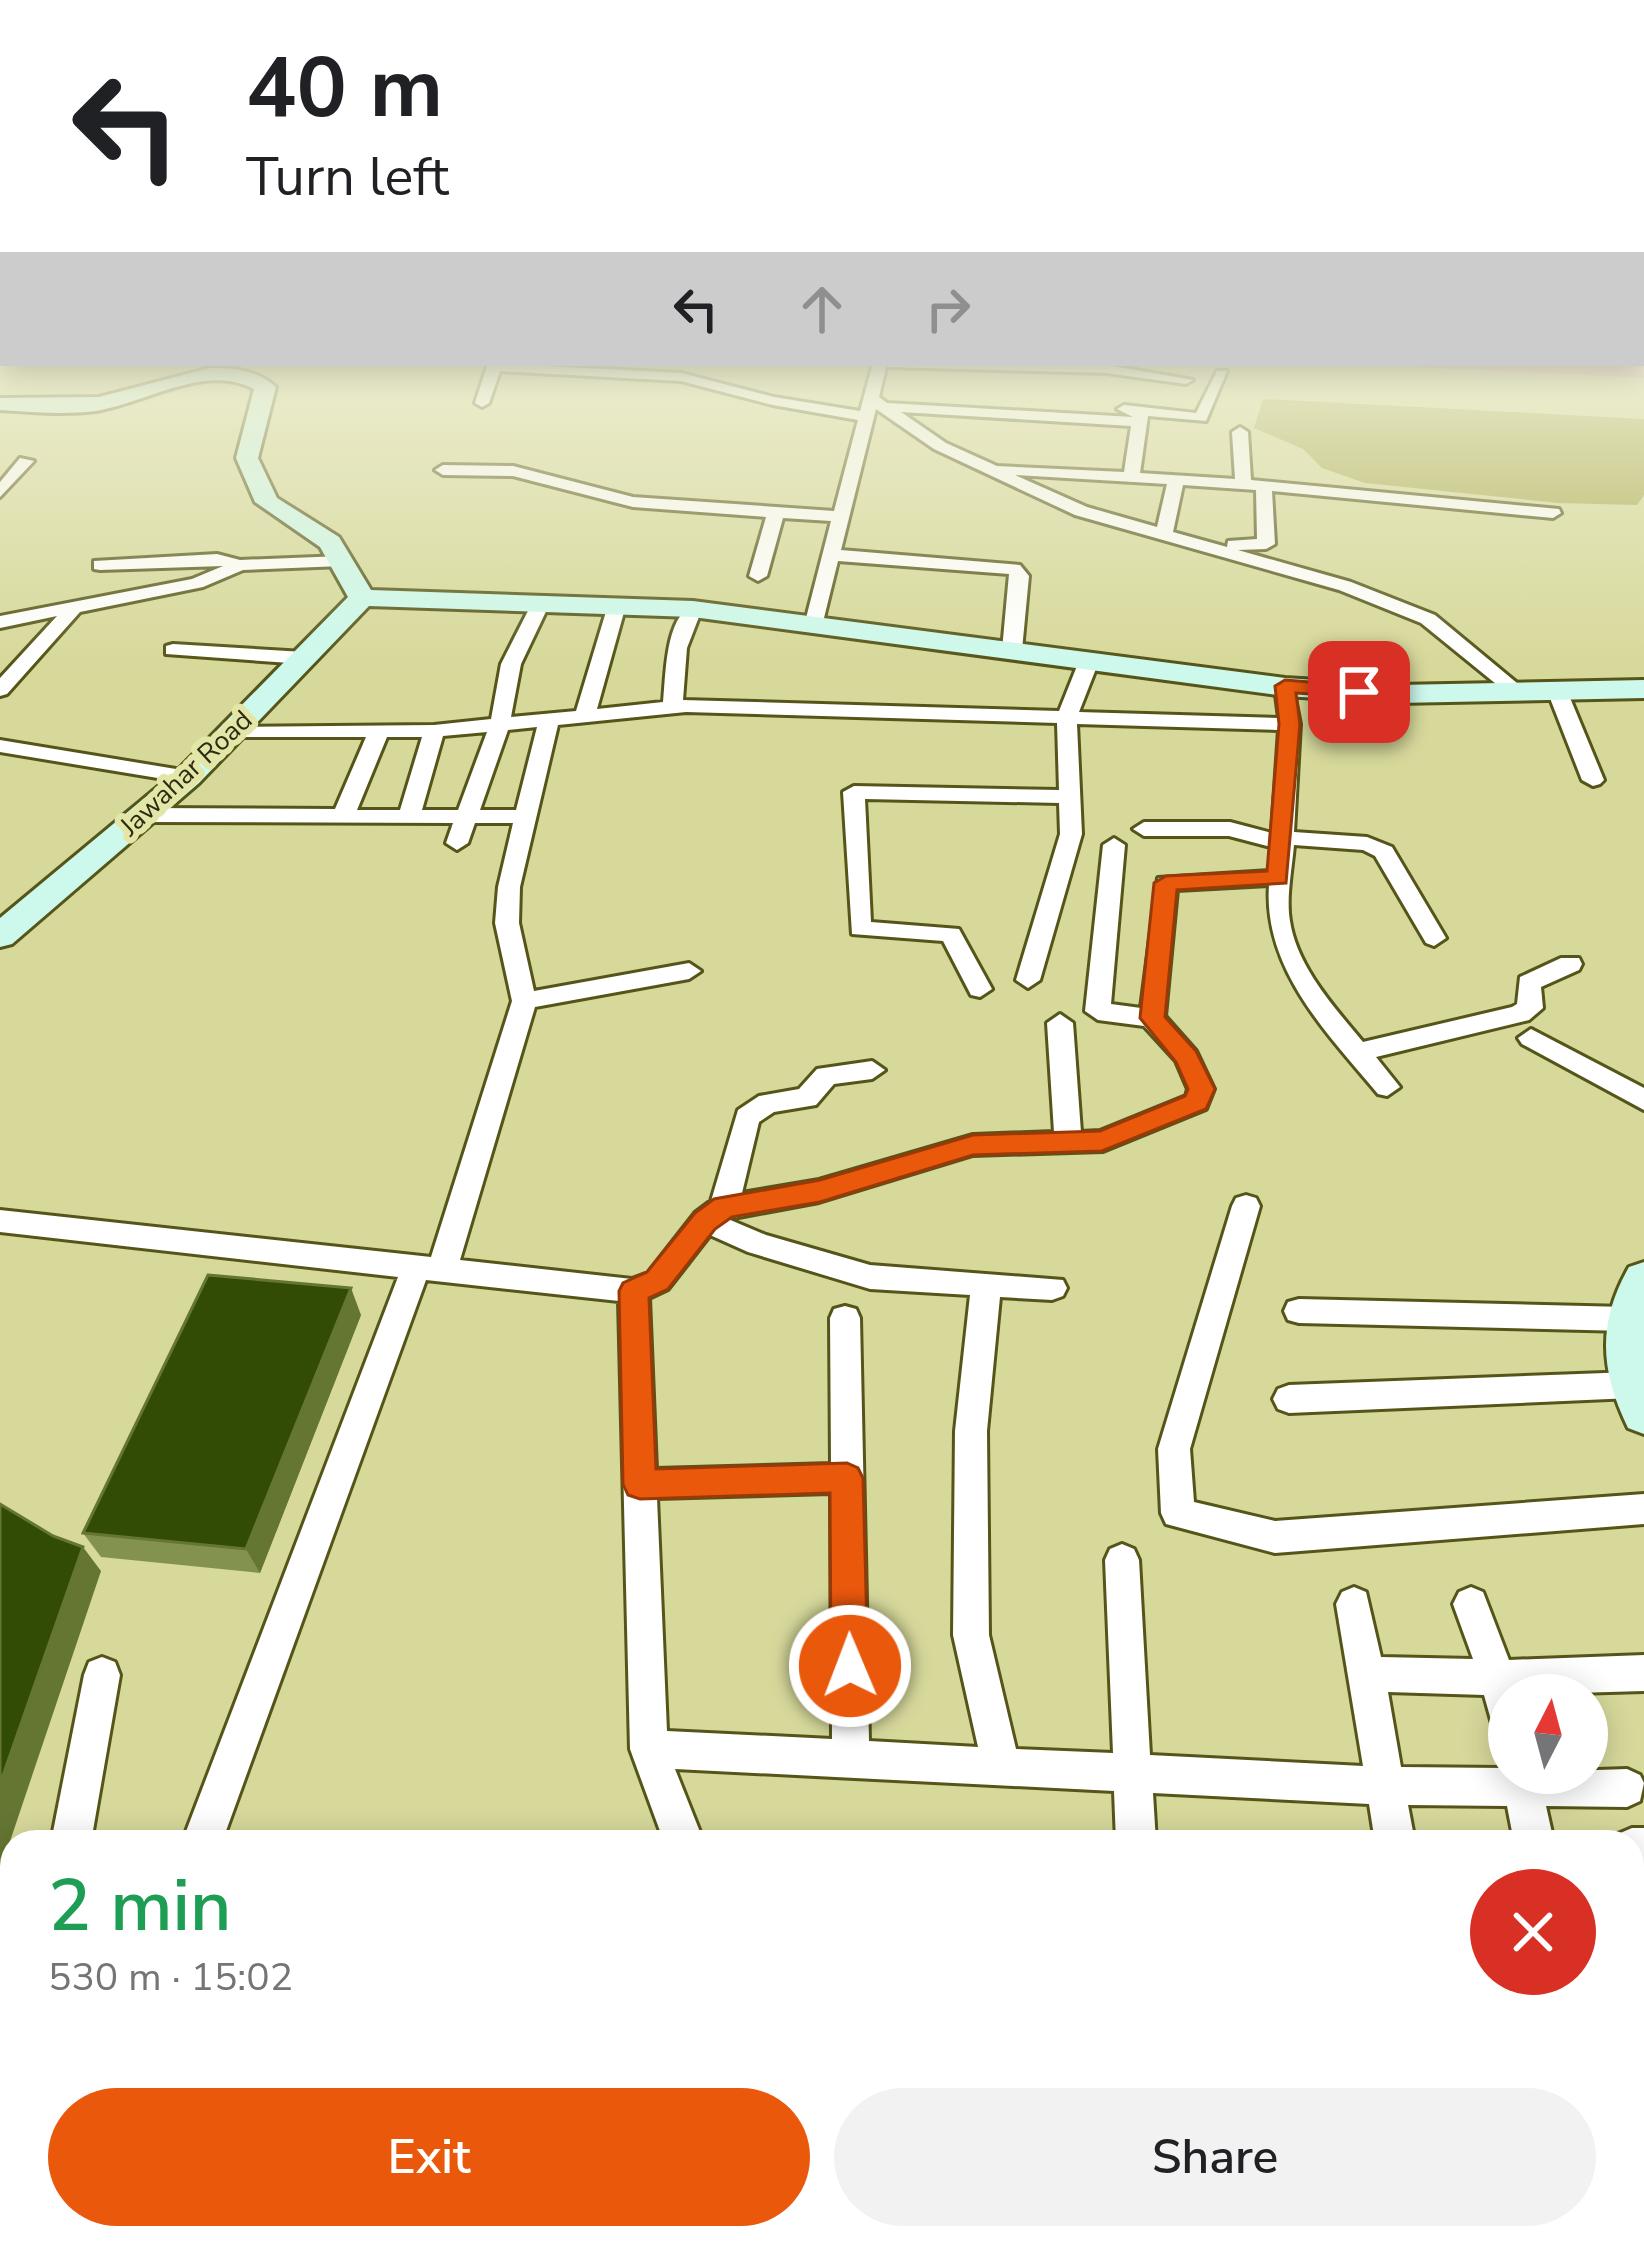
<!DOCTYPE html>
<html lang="en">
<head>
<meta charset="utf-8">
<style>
  :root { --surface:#fff; --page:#f2f2f2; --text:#202124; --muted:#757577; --accent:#ea580c }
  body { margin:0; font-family:"Nunito Sans",sans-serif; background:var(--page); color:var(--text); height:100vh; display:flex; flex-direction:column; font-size:45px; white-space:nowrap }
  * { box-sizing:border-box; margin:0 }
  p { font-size:39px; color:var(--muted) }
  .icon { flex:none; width:66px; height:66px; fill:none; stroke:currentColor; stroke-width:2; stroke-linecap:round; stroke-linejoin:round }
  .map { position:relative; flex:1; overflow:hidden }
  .side { position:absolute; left:0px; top:1830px; width:1644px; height:420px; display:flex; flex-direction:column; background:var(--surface); border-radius:36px 36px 0 0; box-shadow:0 6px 30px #0003 }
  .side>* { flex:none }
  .hud { position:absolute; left:0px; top:0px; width:1644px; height:366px; box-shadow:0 6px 30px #0003; background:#fff; color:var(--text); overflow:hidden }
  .needle { width:78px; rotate:6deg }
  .tools { position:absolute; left:1488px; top:1674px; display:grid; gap:24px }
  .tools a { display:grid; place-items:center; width:120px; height:120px; border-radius:50%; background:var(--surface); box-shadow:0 6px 30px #0003; font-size:60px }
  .pin { position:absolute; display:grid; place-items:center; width:102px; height:102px; color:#fff; margin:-51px; border-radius:24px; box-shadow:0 6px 18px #0006 }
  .me { position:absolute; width:132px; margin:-66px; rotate:359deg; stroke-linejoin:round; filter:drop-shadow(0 0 9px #0008) }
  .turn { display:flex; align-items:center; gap:42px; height:252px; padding:0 48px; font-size:54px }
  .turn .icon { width:156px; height:156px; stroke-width:2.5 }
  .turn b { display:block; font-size:84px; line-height:102px }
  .lanes { display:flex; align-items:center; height:114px; padding:0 48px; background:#0003; justify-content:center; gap:60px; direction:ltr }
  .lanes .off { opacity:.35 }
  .round { display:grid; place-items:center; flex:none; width:126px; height:126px; border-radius:63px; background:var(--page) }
  .headline { display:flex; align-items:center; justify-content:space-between; height:204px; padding:0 48px }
  h1 { font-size:72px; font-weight:600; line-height:90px; color:#1e9e55 }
  .action { display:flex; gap:24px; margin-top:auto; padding:24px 48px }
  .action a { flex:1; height:138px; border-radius:72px; background:var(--accent); color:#fff; font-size:48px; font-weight:600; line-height:138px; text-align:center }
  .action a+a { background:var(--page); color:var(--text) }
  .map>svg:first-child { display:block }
  .green { fill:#abab51 }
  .water { fill:#e389b6 }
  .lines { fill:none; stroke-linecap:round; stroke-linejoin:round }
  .street-casing { stroke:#555519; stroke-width:6 }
  .secondary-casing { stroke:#555519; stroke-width:6 }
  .street { fill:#fff; fill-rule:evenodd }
  .secondary { fill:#cdf9ec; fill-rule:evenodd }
  .wall { fill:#849250 }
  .shaded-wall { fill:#647632 }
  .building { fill:#324c05; stroke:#647632; stroke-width:3 }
  .route { fill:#ea580c; stroke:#983908; stroke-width:3 }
  .labels { text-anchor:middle; stroke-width:12; stroke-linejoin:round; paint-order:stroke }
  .far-street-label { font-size:27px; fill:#2b2b12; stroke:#e4e6a8 }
</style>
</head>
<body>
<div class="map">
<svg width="1644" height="2250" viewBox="0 0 1644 2250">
  <rect width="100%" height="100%" fill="#d7d99b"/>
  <polygon class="green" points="1263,399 1644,419 1644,495 1637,505 1559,503 1365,483 1322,468 1303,449 1254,428"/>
  <polygon class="water" points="1641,347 1644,378 1342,363 1641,363"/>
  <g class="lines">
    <defs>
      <g id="street">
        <path d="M488,363L681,373L774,397L860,411L873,363L1107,365L1193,380L1186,384L1107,373L886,367L879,397L887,403L1133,417L1117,409L1124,405L1196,413L1217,371H1227L1206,421L1148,416L1140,473L1235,479L1232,432L1240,427L1248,432L1251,480L1559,509L1561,513L1553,518L1272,491L1275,544L1266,549L1238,550L1351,582L1435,615L1529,693L1512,697L1421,623L1339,590L1075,515L934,449L876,409L841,550L1020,565L1029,576L1022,650L1012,656L1002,650L1009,574L838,561L823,622L807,626L805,622L831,521L783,518L767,576L758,581L749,576L766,517L633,507L513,476L443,475L435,470L443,465L513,466L633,497L834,511L858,420L773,405L681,381L500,371L489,403L482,407L475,403ZM901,412L1131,426L1124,472L997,466L946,443ZM1015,475L1167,484L1157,527L1087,507ZM1183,485L1256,490L1257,539L1228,541L1227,547L1173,532Z"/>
        <polygon points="20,458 34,461 0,497 0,482"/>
        <polygon points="217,554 240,560 342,556 351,561 342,566 243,570 203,587 80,612 7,694 0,696 0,678 57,616 0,628 0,616 192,579 223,566 100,570 94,569 94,561"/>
        <path d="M541,598L550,603L521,664L511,717L576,711L608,605L617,600L626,605L597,709L663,702C666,673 665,619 693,604L702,609L687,648L683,700L1059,711L1079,661L1089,655L1099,661L1079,712L1279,718L1275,687L1292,683L1300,724L1294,832L1367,837L1392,847L1446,938L1434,946L1426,943L1375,856L1363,850L1294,845C1292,869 1286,898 1290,921C1297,967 1335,1008 1363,1042L1512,1007L1517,1004L1520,977L1561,958H1579L1582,964L1579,970L1541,987L1543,1008L1529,1020L1376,1057L1400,1087L1387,1096L1378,1094C1327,1033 1263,969 1269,885L1177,890L1165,1016L1196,1051L1214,1089L1206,1109L1103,1151L973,1155L819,1202L728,1219L766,1235L870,1265L1063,1280L1067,1288L1063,1296L1052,1300L1000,1297L987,1431L989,1635L1016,1749L1113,1753L1105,1560L1110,1549L1122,1544L1134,1549L1139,1560L1150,1755L1363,1766L1336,1604L1342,1592L1354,1587L1366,1592L1381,1657L1473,1659L1453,1604L1459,1592L1471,1587L1483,1592L1509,1660L1644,1655V1691L1509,1695V1744L1496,1738L1484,1695L1388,1692L1401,1767L1503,1768L1509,1759V1773L1627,1769L1640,1775L1644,1783L1640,1801L1627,1807L1546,1806L1554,1842H1514L1507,1806L1408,1805L1415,1842H1375L1369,1804L1153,1793L1156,1842H1116L1114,1791L675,1769L704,1842H664L630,1749L619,1301L426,1280L222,1842H182L398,1277L0,1232V1210L431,1257L512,1001L495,923L498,887L513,823H475L468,843L457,850L446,843L453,823L145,822L134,815L145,808L335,809L366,737H235L228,735V727L434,725L491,719L501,664L532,603ZM686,712L1057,723L1059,790L854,786L843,792L852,934L943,941L971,995L980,997L992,989L959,929L871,922L865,799L1059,803L1060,834L1016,980L1028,988L1040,980L1082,834L1077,724L1279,730L1272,833L1230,822H1144L1133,829L1144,836H1229L1271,847L1270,871L1158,878L1141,1008L1111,1004L1125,845L1114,838L1103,845L1085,1011L1098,1020L1144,1026L1176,1061L1188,1089L1186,1096L1100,1131L1081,1132L1073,1023L1060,1014L1047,1023L1054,1132L973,1135L819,1180L742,1193L759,1122L774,1112L816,1105L834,1084L872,1079L885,1070L872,1061L817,1069L799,1089L759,1096L738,1110L711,1201L695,1213L648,1273L632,1279L460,1260L535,1007L689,979L701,971L689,963L534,991L519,923L520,887L558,725ZM537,727L516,810H480L508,730ZM487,732L458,810H422L443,736ZM387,737H422L400,810H357ZM710,1235L748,1252L870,1289L970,1295L955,1431L953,1635L978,1747L869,1741L860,1318L856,1309L845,1306L834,1309L830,1318L831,1464L656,1469L649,1298L668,1289ZM831,1493L832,1739L667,1731L657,1498Z"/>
        <polygon points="173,644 304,652 314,658 304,664 166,654 166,646"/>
        <polygon points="1558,687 1568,693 1604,780 1600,784 1593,786 1582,780 1548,693"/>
        <polygon points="0,740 188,771 199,777 188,783 0,752"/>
        <polygon points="1531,1029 1644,1088 1644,1110 1522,1044 1518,1038"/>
        <polygon points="1246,1195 1256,1198 1260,1206 1190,1449 1194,1502 1275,1521 1644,1494 1644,1524 1275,1553 1166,1524 1161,1513 1158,1449 1232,1206 1236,1198"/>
        <polygon points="1299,1299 1626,1307 1637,1310 1641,1319 1637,1328 1626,1331 1299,1323 1288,1320 1284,1311 1288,1302"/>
        <polygon points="1632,1372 1644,1377 1643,1394 1632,1398 1289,1413 1278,1409 1273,1399 1278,1389 1289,1385"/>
        <polygon points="102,1657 115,1662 120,1675 91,1842 51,1842 84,1675 89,1662"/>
        <polygon points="1632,1828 1644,1828 1644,1868 1632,1868 1632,1842 1615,1842 1618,1834"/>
        <polygon points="1632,1879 1644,1884 1644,1954 1632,1949"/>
        <polygon points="12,2043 12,2086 0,2091 0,2048"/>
        <polygon points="19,2238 65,2238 66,2250 20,2250"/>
        <rect x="288" y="2238" width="46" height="12"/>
        <polygon points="503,2238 549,2238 550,2250 504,2250"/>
        <polygon points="812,2238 858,2238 862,2250 816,2250"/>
        <polygon points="1446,2238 1492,2238 1494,2250 1448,2250"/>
      </g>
      <g id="secondary">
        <path d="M210,368C234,368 257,370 276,387L258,458L277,498L339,537L371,590L693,601L1285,678L1397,685L1644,680V698L1397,703L1285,696L693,617L369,606L199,783L12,944L0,947V918L177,771L348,597L320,547L255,502L236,458L254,389C204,363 147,403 96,411C64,415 32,412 0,410V398L99,397Z"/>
        <path d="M1644,1262V1434L1628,1428C1600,1370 1597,1323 1629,1267Z"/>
      </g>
    </defs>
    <use href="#street" class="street-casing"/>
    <use href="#secondary" class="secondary-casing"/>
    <use href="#street" class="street"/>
    <use href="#secondary" class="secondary"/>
  </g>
  <polygon class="wall" points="361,1315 260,1573 101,1557 83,1533"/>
  <g class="shaded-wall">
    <polygon points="351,1288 361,1315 260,1573 246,1549"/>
    <polygon points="83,1547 101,1571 0,1871 0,1784"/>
  </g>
  <g class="building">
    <polygon points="208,1275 351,1288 246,1549 83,1533"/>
    <polygon points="0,1504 53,1536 83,1547 0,1784"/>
  </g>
  <linearGradient id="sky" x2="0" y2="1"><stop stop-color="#a6a3d4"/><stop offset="0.52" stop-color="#edeed2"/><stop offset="1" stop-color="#edeed2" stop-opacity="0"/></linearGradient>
  <rect width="1644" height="662" fill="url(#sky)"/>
  <polygon class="route" points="1285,680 1359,686 1369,692 1359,697 1296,693 1300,724 1286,883 1177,890 1165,1017 1196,1051 1215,1089 1206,1109 1102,1151 973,1155 820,1202 732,1217 715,1229 668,1289 649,1298 656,1469 847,1463 858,1468 863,1478 868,1666 863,1678 850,1683 837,1678 831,1666 830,1493 640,1499 628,1495 623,1484 619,1291 623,1283 647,1272 695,1213 714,1199 820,1180 973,1135 1100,1131 1185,1096 1188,1089 1176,1062 1140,1018 1154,883 1166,876 1267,871 1279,724 1275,686"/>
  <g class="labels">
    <g class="far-street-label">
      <text transform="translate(186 773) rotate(-43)" y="9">Jawahar Road</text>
    </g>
  </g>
</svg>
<div class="tools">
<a><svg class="needle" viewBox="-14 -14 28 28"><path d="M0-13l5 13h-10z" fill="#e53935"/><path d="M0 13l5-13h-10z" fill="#757577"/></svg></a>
</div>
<div class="pin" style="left:1359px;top:692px;background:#d93025"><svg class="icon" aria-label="arrive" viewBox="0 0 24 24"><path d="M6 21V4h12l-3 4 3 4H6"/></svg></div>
<svg class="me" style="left:850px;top:1666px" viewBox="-20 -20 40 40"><circle r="17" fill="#ea580c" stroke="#fff" stroke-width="3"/><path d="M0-11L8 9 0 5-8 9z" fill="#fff"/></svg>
<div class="hud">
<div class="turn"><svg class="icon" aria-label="left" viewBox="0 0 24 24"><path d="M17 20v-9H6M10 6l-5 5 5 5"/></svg><div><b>40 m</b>Turn left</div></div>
<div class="lanes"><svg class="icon" aria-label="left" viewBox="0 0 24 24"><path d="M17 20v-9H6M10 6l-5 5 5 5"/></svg><svg class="icon off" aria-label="ahead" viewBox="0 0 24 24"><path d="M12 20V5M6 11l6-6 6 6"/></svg><svg class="icon off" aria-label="right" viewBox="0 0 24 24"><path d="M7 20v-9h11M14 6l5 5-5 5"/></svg></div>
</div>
<section class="side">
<div class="headline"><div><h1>2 min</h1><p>530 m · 15:02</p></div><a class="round" style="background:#d93025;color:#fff"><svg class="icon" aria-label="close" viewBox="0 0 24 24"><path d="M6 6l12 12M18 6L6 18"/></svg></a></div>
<div class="action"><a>Exit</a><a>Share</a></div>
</section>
</div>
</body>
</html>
